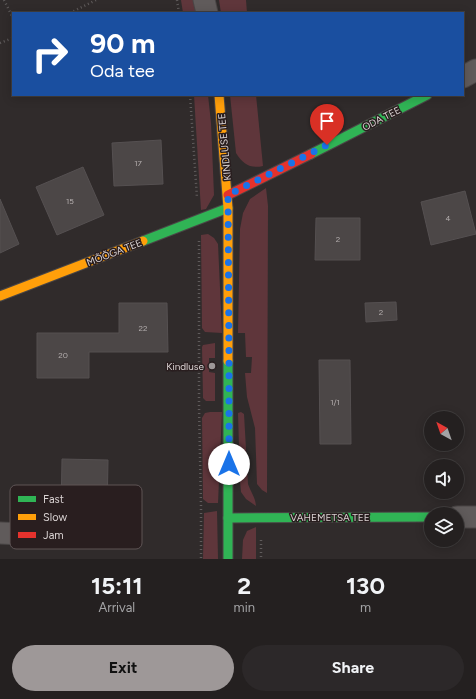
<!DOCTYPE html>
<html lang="en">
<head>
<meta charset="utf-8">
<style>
  :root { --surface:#242020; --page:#2c2829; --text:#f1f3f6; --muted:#a3a3a5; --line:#413e3e; --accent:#9e9898 }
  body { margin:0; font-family:Figtree,sans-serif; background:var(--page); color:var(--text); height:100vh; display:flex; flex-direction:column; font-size:15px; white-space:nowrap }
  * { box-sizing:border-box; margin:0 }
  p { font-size:13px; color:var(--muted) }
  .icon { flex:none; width:22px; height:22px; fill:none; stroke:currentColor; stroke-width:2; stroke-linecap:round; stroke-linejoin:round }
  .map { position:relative; height:559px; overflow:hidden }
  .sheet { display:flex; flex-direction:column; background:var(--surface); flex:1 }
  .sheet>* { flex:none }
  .guide { position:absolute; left:12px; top:12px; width:452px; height:84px; border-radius:0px; box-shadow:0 2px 10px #0003,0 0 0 1px var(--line); background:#1a4fa0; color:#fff; overflow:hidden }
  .needle { width:26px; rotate:320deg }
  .fabs { position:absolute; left:424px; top:411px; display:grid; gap:8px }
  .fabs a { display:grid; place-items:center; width:40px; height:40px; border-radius:50%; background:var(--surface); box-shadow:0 2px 10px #0003,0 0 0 1px var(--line); font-size:20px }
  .pin { position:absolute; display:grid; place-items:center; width:34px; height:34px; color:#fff; margin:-41px -17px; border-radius:50% 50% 50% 0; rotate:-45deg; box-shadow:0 0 4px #0007 }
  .pin .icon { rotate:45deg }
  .me { position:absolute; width:44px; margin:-22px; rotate:0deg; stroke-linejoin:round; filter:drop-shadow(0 0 3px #0008) }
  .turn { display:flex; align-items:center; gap:14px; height:84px; padding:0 12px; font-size:18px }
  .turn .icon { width:52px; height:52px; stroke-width:2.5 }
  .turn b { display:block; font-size:28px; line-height:34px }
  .eta { display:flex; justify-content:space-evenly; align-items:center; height:68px; text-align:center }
  .eta b { font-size:24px; font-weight:700; line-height:28px }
  .button { display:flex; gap:8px; margin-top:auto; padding:8px 12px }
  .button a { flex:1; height:46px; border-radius:24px; background:var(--accent); color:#111; font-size:16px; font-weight:700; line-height:46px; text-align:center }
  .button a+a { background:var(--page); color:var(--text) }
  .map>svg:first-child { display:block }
  .green { fill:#5f363b }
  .building { fill:#4c4747; stroke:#555051 }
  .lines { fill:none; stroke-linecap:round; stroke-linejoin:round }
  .street-casing { stroke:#4a4646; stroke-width:23 }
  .fast-casing { stroke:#4a4646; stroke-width:11 }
  .slow-casing { stroke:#4a4646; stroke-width:11 }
  .jam-casing { stroke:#4a4646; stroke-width:11 }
  .path { stroke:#605c5c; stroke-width:2.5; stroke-dasharray:1 3; stroke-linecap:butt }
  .street { stroke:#605b5b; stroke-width:21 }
  .fast { stroke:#30b455; stroke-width:9 }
  .slow { stroke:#ff9f0a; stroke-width:9 }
  .jam { stroke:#e5322d; stroke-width:9 }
  .route { stroke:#1a73e8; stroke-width:7; stroke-dasharray:0 12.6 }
  .poi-dot { fill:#9e9898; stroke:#291e1f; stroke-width:1.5 }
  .labels { text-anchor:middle; stroke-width:3; stroke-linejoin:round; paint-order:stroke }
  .number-label { font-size:8px; fill:#b6b0b0 }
  .street-label { font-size:10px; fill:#dad3d3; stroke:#291e1f }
  .poi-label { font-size:10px; fill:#dad3d3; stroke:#291e1f; text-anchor:end }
  .key { fill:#291e1f; stroke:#5e5455; stroke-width:1 }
  .key-label { font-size:11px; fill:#dad3d3 }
</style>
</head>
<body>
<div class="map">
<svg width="476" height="559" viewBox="0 0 476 559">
  <rect width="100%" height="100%" fill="#302b2b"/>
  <g class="green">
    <polygon points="181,0 194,0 197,13 183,13"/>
    <polygon points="219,0 246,0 247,13 221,13"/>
    <polygon points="194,95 208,95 211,123 214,195 206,209 201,210"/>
    <path d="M230,95H256L263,166C250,169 243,164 236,153Z"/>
    <polygon points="266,188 268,206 267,493 262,490 257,484 255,428 247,397 245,373 251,373 252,357 246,357 245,333 238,333 240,229 243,213 250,199"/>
    <polygon points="208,234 214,238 218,244 222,333 205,332 202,328 201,235"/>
    <polygon points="215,343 215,358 209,358 209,372 215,373 215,401 206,401 203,398 202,347 203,345"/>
    <polygon points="210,412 222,412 218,503 208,503 203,499 202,418 205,413"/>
    <path d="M241,412L244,414L248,484C251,493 255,496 256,506L246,499L241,492L240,481L238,413Z"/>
    <polygon points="217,511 218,559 203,559 204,513"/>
    <polygon points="256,527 256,559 242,559 243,540 247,531"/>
  </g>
  <g class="building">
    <polygon points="161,140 163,184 114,186 112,143"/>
    <polygon points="83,167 104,215 57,235 36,187"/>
    <polygon points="465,191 476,234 431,245 421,202"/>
    <polygon points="0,199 19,244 0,253"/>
    <polygon points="316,218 360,218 360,260 315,260"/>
    <polygon points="396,302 397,320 366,322 365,303"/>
    <polygon points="119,303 167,303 168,352 89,352 89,378 37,378 37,333 119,333"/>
    <polygon points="319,360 350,360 351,444 320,444"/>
    <polygon points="62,459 108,460 107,516 61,515"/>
  </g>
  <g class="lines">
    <defs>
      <g id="street">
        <polyline points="204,0 207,13"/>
        <polyline points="463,77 476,70"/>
        <polyline points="457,517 476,517"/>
        <polyline points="0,533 22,534"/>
      </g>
      <g id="fast">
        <polyline points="311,154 427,95"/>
        <polyline points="143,241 228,208"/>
        <polyline points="228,361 228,559"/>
        <polyline points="228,518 431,517"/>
      </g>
      <g id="slow">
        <polyline points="219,95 228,208 228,361"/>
        <polyline points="0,296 143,241"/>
      </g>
      <polyline id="jam" points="228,195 311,154"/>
    </defs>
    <use href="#street" class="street-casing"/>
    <use href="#fast" class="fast-casing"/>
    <use href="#slow" class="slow-casing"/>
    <use href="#jam" class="jam-casing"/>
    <g class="path">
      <polyline points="4,0 13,18"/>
      <polyline points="177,0 179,13"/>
      <polyline points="70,13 96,0"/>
      <polyline points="0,43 13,38"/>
      <polyline points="190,95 197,198"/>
      <polyline points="199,241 199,406 201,507 201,559"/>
      <polyline points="261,540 261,559"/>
    </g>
    <use href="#street" class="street"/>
    <use href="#fast" class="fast"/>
    <use href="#slow" class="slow"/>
    <use href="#jam" class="jam"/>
  </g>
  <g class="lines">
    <polyline class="route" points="229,464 229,356 228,195 327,145"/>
  </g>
  <circle class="poi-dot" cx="212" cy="366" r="4"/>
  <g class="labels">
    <g class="number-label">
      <text x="138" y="166">17</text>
      <text x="70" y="204">15</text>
      <text x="448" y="221">4</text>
      <text x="338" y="242">2</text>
      <text x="381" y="315">2</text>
      <text x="143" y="331">22</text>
      <text x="63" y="358">20</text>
      <text x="335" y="405">1/1</text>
    </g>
    <g class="street-label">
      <text transform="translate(381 118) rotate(-27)" y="4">ODA TEE</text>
      <text transform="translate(224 147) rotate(-95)" y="4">KINDLUSE TEE</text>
      <text transform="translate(114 252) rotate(-21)" y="4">MÕÕGA TEE</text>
      <text x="330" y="521">VAHEMETSA TEE</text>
    </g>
    <g class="poi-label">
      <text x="204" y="370">Kindluse</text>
    </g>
  </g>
  <rect x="10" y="485" width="132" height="64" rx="6" class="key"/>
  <rect x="18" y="496" width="18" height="6" fill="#30b455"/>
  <rect x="18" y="514" width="18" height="6" fill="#ff9f0a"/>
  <rect x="18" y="532" width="18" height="6" fill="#e5322d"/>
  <g class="key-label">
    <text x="43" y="503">Fast</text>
    <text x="43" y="521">Slow</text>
    <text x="43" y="539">Jam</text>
  </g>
</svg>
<div class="fabs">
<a><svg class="needle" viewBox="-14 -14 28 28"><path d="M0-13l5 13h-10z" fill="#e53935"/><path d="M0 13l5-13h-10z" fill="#a3a3a5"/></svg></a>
<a><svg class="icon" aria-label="sound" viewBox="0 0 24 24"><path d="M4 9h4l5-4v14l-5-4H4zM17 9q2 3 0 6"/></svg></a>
<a><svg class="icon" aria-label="layers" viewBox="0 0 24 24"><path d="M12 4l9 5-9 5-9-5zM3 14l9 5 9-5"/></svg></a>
</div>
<div class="pin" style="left:327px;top:145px;background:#d93025"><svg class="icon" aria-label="arrive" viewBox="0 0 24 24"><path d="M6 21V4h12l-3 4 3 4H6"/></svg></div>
<svg class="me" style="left:229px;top:464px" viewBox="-20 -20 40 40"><circle r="19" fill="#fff"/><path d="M0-13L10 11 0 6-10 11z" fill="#1a73e8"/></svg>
<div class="guide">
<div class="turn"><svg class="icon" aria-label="right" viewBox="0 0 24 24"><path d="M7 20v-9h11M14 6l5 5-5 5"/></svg><div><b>90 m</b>Oda tee</div></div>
</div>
</div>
<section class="sheet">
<div class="eta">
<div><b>15:11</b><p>Arrival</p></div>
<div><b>2</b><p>min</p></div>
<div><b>130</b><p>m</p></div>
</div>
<div class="button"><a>Exit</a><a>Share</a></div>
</section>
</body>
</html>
